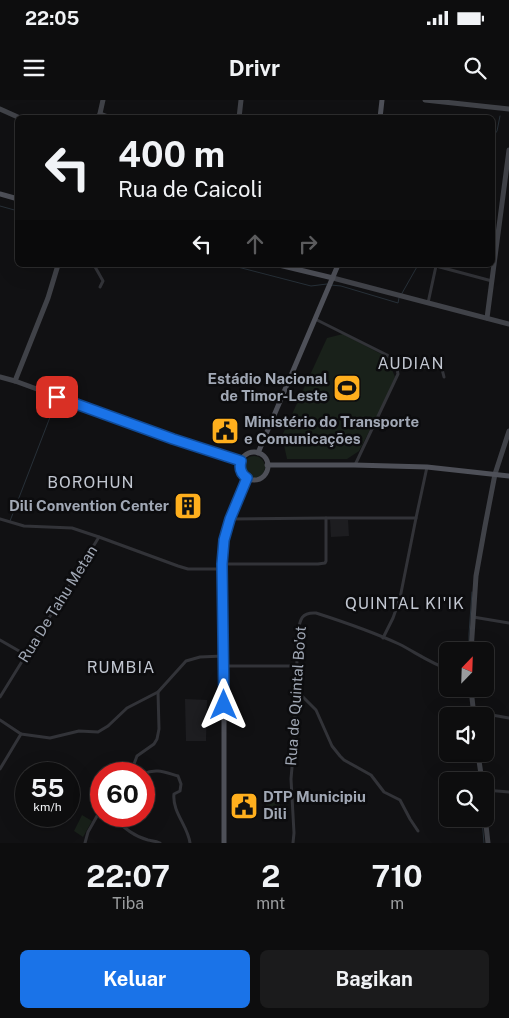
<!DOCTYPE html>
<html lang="id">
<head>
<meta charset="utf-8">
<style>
  :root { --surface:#0d0d0e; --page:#1b1b1c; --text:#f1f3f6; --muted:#9a9c9e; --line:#2d2d2e; --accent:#1a73e8 }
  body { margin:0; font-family:"Public Sans",sans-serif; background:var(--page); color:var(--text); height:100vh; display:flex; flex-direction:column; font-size:19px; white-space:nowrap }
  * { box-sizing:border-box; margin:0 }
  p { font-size:16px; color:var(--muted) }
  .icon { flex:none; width:28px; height:28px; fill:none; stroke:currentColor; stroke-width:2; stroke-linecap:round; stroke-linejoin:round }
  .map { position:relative; height:743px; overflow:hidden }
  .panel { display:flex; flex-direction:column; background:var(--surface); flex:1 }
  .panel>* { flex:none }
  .guide { position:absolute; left:15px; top:15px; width:480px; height:152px; border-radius:8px; box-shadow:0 5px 20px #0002,0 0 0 1px var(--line); background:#0d0d0e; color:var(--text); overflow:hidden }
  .needle { width:32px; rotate:23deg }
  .tools { position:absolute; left:439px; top:542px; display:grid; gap:10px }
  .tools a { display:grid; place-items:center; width:55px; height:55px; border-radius:8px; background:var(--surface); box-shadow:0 5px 20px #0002,0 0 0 1px var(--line); font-size:25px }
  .speed { position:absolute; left:15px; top:662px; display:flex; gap:10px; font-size:25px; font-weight:700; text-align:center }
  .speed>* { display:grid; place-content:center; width:65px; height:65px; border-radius:50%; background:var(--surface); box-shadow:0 5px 20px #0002,0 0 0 1px var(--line); line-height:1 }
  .speed small { font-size:12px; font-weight:400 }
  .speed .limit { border:8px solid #d22; background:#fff; color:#111 }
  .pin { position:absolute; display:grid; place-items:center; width:42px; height:42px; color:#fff; margin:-21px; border-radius:10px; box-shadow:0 2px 8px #0006 }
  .me { position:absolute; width:55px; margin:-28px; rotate:0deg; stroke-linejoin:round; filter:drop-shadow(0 0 4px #0008) }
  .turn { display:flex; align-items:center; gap:18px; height:105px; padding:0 20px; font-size:22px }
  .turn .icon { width:65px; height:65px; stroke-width:2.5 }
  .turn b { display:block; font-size:35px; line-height:42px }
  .lanes { display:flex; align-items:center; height:48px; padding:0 20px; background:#0003; justify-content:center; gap:25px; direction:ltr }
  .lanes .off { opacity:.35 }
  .eta { display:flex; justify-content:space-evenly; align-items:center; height:85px; text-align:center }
  .eta b { font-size:30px; font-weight:700; line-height:35px }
  .primary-button { display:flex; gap:10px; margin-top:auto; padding:10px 20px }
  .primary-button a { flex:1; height:58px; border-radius:8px; background:var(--accent); color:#fff; font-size:20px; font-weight:700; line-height:58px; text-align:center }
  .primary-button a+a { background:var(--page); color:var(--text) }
  .status { display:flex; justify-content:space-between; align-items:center; height:35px; padding:0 25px; background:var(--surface); direction:ltr }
  .status svg { height:14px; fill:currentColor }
  header { display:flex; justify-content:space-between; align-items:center; height:65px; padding:0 20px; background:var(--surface); font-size:22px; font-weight:700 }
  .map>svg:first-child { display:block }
  .built { fill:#1d1d20 }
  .green { fill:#19211a }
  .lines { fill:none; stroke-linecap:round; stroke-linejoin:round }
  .stream { stroke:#273038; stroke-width:1 }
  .street { stroke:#323338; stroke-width:3 }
  .secondary { stroke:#404248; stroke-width:5 }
  .primary { stroke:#4e5058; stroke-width:5 }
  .route-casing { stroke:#114b97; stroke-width:12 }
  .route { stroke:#1a73e8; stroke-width:9 }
  .labels { text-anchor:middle; stroke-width:5; stroke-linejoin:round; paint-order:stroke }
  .poi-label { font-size:15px; font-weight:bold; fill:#a1a8b5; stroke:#0c0c0e; text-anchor:end }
  .street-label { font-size:15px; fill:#a1a8b5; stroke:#0c0c0e }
  .neighbourhood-label { font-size:16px; letter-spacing:1px; fill:#c2c7d1; stroke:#0c0c0e }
</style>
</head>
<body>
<div class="status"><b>22:05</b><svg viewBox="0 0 49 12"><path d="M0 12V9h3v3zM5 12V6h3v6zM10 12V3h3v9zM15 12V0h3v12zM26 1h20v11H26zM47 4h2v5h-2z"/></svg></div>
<header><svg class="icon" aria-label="menu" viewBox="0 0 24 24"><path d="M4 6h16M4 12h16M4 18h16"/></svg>Drivr<svg class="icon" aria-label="search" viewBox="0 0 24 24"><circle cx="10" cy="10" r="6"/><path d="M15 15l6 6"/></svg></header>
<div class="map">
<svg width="509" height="743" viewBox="0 0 509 743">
  <rect width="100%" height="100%" fill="#111113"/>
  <g class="built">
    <polygon points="330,420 348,420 349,436 331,437"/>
    <polygon points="185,599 207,600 206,641 186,641"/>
  </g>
  <g class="green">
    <polygon points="343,234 387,257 395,277 383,305 359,351 347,359 287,359 282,336 327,238"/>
    <circle cx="254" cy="367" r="11"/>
    <polygon points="269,690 280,690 280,721 266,719 266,691"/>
    <polygon points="82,715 92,721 83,737 74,731"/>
  </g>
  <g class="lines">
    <g class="stream">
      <polyline points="492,38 497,31 500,16"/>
      <polyline points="0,106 18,111"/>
      <polyline points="230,165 311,186 327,184"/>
      <polyline points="331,185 341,186 398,203 399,198"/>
      <polyline points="401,195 418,165"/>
      <polyline points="10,421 57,299"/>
      <polyline points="469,551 469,534 472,492"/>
      <polyline points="482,719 484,743"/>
    </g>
    <g class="street">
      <polyline points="94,165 103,181 100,187"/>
      <polyline points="436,166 492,181"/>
      <polyline points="428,203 436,166"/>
      <path d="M315,219L387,255C394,260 397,265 398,274L355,365"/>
      <polyline points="397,268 431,267 441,268 442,269 444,277"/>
      <polyline points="0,419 24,426 72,428 99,437 178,466 188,469 222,469"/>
      <polyline points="231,419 326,418 416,418"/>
      <polyline points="223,464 318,464 325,463 326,461 326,418"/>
      <polyline points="473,517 509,523"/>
      <polyline points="383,538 393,518 400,498 416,418 427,367"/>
      <polyline points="0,540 26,555"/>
      <polyline points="224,566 297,566"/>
      <polyline points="297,591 316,610 332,646 340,656 344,660 371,675 384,692 400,700 410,719 418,731"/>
      <polyline points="0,597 99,437"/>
      <polyline points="474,613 492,615 509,618"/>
      <polyline points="0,620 21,634"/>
      <polyline points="0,669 21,634 50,638 79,631 98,632 108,626 127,608 158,592 186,561 200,557 223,556"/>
      <polyline points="129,672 139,674"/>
      <polyline points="128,674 134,664 137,656 154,644 157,639 159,629 158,592"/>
      <path d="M143,674C156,668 164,672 178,676L181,684L180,691L174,694C172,712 188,726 190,743"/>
      <polyline points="485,690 509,692"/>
      <path d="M113,716C123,728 133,736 148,740C153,741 156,741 160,743"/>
      <polyline points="85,743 88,732 101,709"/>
      <path d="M293,743L294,733L291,679L294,644L298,532C300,520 301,512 316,513C344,522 373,532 399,544C415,552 430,563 448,569"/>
    </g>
    <g class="secondary">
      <polyline points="425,0 509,9"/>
      <polyline points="0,9 20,18"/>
      <polyline points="100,14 111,18"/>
      <polyline points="99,18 103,0"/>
      <polyline points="239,18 241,0"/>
      <polyline points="333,178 509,224"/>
      <polyline points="487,218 509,50"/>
      <polyline points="0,277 15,281 173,339 241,361"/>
      <polyline points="15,281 48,198 58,165"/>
      <polyline points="471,551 476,476 485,426 495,374 509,331"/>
      <polyline points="471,589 474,616"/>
      <polyline points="478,654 482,681"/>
      <polyline points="485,716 488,743"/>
    </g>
    <g class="primary">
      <polyline points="380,18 382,0"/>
      <polyline points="0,94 18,99"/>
      <polyline points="279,165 333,178"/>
      <circle cx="254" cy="366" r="14"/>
      <polyline points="258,353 338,165"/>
      <polyline points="267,365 354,365 427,367 509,376"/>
      <polyline points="224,743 224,566 222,469 224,440 230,419 247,378"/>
    </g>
  </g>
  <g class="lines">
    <defs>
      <path id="route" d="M57,297L173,339L241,361C239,368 241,374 247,378L230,419L224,440L222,464L224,605"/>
    </defs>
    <use href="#route" class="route-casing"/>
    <use href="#route" class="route"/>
  </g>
  <defs>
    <symbol id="stadium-square" viewBox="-11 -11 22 22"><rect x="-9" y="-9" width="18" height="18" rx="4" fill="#ffaf1d" stroke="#0c0c0e"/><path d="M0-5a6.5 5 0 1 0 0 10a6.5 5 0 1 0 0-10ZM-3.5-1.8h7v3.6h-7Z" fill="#111"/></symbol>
    <symbol id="civic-square" viewBox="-11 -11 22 22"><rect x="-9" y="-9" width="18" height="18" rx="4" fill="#ffaf1d" stroke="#0c0c0e"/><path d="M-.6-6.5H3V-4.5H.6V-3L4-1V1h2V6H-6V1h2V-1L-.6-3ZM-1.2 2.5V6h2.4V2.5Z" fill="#111"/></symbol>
    <symbol id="building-square" viewBox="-11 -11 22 22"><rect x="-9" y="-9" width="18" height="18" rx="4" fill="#ffaf1d" stroke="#0c0c0e"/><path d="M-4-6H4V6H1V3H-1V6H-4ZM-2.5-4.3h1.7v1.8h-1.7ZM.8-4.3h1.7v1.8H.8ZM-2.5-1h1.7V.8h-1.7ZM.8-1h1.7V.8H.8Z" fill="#111"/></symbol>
  </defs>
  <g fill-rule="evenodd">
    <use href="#stadium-square" x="331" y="272" width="32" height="32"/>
    <use href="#civic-square" x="209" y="315" width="32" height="32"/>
    <use href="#building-square" x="172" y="390" width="32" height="32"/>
    <use href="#civic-square" x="228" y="690" width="32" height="32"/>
  </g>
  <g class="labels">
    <g class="poi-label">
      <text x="328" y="284">Estádio Nacional<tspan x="328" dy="17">de Timor-Leste</tspan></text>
      <text x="244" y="327" text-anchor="start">Ministério do Transporte<tspan x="244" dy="17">e Comunicações</tspan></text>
      <text x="169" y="411">Dili Convention Center</text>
      <text x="263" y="702" text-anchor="start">DTP Municipiu<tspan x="263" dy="17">Dili</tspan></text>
    </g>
    <g class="street-label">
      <text transform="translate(58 504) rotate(-58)" y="5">Rua De Tahu Metan</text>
      <text transform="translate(296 596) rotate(-86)" y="5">Rua de Quintal Bo'ot</text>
    </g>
    <g class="neighbourhood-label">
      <text x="411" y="269">AUDIAN</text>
      <text x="91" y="388">BOROHUN</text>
      <text x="405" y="509">QUINTAL KI'IK</text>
      <text x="121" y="573">RUMBIA</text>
    </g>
  </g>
</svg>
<div class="tools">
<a><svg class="needle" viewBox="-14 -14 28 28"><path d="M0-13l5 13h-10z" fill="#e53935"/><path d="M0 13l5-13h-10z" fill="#9a9c9e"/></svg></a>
<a><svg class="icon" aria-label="sound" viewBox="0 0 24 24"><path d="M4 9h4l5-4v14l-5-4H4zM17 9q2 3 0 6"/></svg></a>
<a><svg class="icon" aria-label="search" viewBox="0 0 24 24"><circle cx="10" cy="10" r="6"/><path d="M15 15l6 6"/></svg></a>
</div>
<div class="speed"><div>55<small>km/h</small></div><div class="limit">60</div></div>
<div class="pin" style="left:57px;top:297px;background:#d93025"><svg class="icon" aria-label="arrive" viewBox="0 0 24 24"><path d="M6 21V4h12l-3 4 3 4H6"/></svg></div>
<svg class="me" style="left:224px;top:605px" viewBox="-20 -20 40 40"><path d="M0-17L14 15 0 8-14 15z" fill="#1a73e8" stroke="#fff" stroke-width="4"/></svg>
<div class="guide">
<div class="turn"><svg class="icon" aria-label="left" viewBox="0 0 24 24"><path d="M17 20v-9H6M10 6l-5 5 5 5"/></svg><div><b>400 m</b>Rua de Caicoli</div></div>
<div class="lanes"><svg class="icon" aria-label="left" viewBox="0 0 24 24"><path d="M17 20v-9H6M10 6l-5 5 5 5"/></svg><svg class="icon off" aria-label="ahead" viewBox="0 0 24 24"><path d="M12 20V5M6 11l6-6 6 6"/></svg><svg class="icon off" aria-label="right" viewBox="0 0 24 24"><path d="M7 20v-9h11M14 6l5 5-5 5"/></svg></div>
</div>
</div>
<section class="panel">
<div class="eta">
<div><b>22:07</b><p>Tiba</p></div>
<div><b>2</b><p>mnt</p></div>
<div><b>710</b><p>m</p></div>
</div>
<div class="primary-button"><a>Keluar</a><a>Bagikan</a></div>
</section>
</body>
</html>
